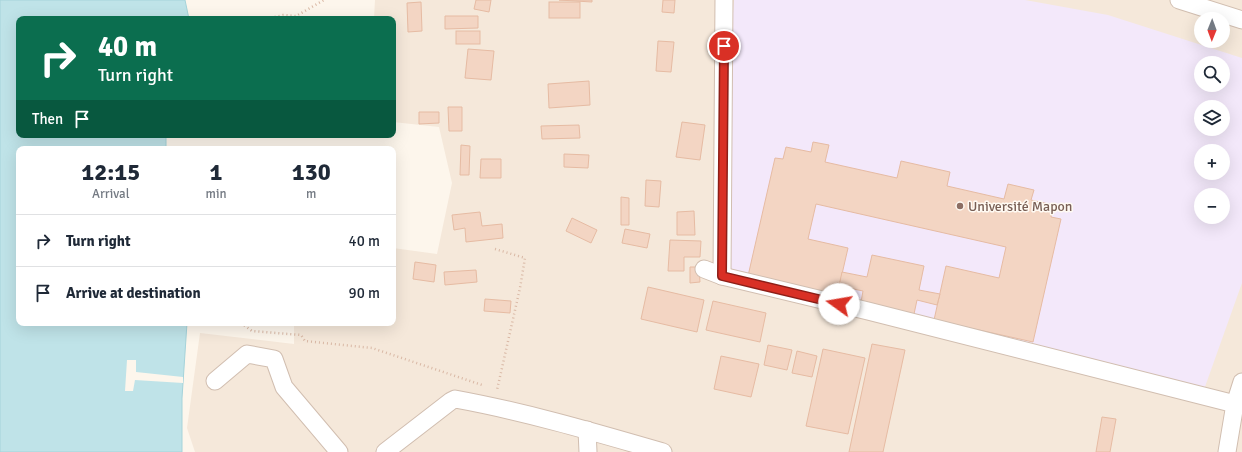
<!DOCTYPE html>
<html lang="en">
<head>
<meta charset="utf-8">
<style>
  :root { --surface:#fff; --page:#f2f2f3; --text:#1f2937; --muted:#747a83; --line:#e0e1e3 }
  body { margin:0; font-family:Signika,sans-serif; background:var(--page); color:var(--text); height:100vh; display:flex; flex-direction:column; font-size:15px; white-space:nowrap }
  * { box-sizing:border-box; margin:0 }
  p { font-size:13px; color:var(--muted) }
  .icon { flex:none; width:22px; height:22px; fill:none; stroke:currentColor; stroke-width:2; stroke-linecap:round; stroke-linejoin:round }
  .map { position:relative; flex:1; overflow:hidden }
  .details { position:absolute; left:16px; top:146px; width:380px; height:180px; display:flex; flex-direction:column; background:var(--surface); border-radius:8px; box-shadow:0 4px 16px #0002 }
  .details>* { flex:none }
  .banner { position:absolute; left:16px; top:16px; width:380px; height:122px; border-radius:8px; box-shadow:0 4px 16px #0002; background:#0b6e4f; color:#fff; overflow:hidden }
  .needle { width:26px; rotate:181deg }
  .controls { position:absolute; left:1194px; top:12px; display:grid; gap:8px }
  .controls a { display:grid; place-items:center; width:36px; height:36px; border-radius:50%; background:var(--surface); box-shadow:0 4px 16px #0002; font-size:20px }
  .pin { position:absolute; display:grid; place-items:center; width:34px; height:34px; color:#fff; margin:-17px; border:2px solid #fff; border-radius:50%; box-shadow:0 1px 4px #0007 }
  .me { position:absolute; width:44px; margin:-22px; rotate:283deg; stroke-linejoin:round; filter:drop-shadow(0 0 3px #0008) }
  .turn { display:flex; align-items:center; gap:14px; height:84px; padding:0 16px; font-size:18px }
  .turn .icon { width:52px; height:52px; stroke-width:2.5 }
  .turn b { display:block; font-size:28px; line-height:34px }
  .then { display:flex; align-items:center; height:38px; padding:0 16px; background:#0003; gap:8px; font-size:15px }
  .eta { display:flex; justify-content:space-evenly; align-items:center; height:68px; text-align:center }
  .eta b { font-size:24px; font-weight:800; line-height:28px }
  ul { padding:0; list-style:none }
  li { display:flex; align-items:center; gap:12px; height:52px; padding:0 16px; border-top:1px solid var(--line) }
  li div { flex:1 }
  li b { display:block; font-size:15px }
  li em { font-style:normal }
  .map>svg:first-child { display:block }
  .residential { fill:#f5e8da; fill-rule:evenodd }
  .education { fill:#f3e8fa; fill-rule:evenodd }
  .water { fill:#bfe3e8; stroke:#a5d3da }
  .pier { fill:#fdf6ec }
  .building { fill:#f3d5c3; stroke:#e6bba3 }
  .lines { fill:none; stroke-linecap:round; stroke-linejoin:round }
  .street-casing { stroke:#d1beb0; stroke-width:19 }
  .path { stroke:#d9b8a5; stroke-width:2.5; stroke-dasharray:1 3; stroke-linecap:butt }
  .street { stroke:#fff; stroke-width:17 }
  .route-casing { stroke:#8d1f18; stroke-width:10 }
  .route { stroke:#d93025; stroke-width:7 }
  .education-dot { fill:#8d6e63; stroke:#fffaf3; stroke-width:1.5 }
  .labels { text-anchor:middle; stroke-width:3; stroke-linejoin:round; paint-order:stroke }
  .education-label { font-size:14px; fill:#785e54; stroke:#fffaf3; text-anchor:start }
</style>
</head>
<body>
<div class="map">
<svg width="1242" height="452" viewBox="0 0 1242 452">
  <rect width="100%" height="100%" fill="#fdf6ec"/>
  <path class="residential" d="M375,0H1242V452H195L187,428L200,333L294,344V323H393V248L437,254L452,183L439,127L393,122V19H374ZM1201,19H1223V41H1201ZM1201,63H1223V85H1201ZM1201,107H1223V129H1201ZM1201,151H1223V173H1201ZM1201,195H1223V217H1201Z"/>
  <path class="education" d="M734,0H1025L1108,15L1242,58V283L1201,398L714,271ZM1201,63H1223V85H1201ZM1201,107H1223V129H1201ZM1201,151H1223V173H1201ZM1201,195H1223V217H1201Z"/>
  <polygon class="water" points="0,0 185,0 189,19 19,19 19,135 166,135 166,149 19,149 19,323 187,323 182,398 182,452 0,452"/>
  <polygon class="pier" points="127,360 136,360 136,372 183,377 183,383 135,380 133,391 125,391"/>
  <g class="building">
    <polygon points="476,0 491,0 489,12 474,9"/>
    <polygon points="559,0 592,0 592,2"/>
    <polygon points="663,0 675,0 674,13 662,12"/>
    <polygon points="421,2 422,31 408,32 407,3"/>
    <rect x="549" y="2" width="31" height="16"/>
    <polygon points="445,16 478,16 478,28 445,29"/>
    <rect x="456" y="31" width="24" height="13"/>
    <polygon points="658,41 674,42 671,72 656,71"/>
    <polygon points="468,49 494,51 491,80 465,78"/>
    <polygon points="589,81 590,105 549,108 548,84"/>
    <polygon points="448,107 462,107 462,131 449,131"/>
    <polygon points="419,112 439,112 439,123 419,124"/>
    <polygon points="682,122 705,125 700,160 676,157"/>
    <polygon points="579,125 580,138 542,139 541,126"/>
    <polygon points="813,142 829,145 825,162 897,178 901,161 950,172 947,186 1004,199 1008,184 1034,190 1031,200 1053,205 1051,217 1061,219 1033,342 934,320 946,266 999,278 1006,247 816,204 808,239 848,248 837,296 748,276 775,158 783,159 786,147 811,152"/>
    <polygon points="461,145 470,146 469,175 460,175"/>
    <polygon points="564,154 589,155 588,168 564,167"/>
    <polygon points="481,159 501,159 501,178 480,178"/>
    <polygon points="646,180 661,181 659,207 645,206"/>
    <polygon points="621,197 629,198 629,225 621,225"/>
    <polygon points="694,211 695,235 677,235 677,212"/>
    <polygon points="480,212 482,226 502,224 503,238 466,242 465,228 454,230 452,215"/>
    <polygon points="572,218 597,230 591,243 566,231"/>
    <polygon points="625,229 650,234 647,248 622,243"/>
    <polygon points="670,240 701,241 700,257 684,257 684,271 668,271"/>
    <polygon points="872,255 924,266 919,290 940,294 937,305 917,300 914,314 861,302 863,291 839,286 842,272 867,277"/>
    <polygon points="415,262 436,265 434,282 413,279"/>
    <polygon points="690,267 699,267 700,282 690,283"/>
    <polygon points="476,270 477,282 445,285 444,272"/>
    <polygon points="648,287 704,300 697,332 641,319"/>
    <polygon points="485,299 511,301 510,313 484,311"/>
    <polygon points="713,301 766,313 760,342 706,330"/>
    <polygon points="872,344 905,350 883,452 849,452"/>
    <polygon points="768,345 792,350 787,370 764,365"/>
    <polygon points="823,349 865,358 848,434 806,426"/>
    <polygon points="797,351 817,356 812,377 792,373"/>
    <polygon points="721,356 759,364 751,397 714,389"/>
    <polygon points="1102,417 1116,419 1110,452 1096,452"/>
  </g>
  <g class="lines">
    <defs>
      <g id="street">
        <polyline points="1179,0 1242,20"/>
        <polyline points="704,269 722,276 868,311 1235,404"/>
        <polyline points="722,276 724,0"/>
        <polyline points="215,381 247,354 274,359 284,387 339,452"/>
        <polyline points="587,430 588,452"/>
        <path d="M385,452L451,401L455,399C526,412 594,432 663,452"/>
        <polyline points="1227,452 1235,404 1242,382"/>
      </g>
    </defs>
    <use href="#street" class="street-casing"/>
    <g class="path">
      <polyline points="195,18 195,19"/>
      <polyline points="267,19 283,15 296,16 324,0"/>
      <polyline points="495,249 525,258 520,288 497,390"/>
      <polyline points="241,323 252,331 301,335 305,341 372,348 482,385"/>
    </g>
    <use href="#street" class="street"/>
  </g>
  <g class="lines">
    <defs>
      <polyline id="route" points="724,46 722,276 839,304"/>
    </defs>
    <use href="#route" class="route-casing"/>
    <use href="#route" class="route"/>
  </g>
  <circle class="education-dot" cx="960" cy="206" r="4"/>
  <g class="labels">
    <g class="education-label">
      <text x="968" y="211">Université Mapon</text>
    </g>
  </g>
</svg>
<div class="controls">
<a><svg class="needle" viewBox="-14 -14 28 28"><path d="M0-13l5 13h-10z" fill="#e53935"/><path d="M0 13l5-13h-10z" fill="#747a83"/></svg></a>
<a><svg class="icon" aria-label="search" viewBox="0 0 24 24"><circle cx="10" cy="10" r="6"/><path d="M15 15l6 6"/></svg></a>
<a><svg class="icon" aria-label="layers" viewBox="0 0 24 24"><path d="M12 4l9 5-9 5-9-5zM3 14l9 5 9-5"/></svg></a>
<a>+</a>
<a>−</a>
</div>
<div class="pin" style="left:724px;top:46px;background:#d93025"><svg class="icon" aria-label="arrive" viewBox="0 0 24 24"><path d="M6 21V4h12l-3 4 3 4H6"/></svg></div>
<svg class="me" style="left:839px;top:304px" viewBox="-20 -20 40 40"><circle r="19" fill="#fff"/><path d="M0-13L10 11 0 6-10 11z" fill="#d93025"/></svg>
<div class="banner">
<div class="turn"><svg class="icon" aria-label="right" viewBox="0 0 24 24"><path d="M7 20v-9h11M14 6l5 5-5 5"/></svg><div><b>40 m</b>Turn right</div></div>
<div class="then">Then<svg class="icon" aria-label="arrive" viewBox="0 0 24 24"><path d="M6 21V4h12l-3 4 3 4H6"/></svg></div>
</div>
<section class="details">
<div class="eta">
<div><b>12:15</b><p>Arrival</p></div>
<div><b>1</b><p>min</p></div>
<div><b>130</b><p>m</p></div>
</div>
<ul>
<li><svg class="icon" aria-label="right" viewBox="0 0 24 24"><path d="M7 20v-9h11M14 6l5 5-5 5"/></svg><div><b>Turn right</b></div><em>40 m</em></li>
<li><svg class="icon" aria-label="arrive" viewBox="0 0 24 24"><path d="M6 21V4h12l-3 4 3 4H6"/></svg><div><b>Arrive at destination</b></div><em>90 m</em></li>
</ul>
</section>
</div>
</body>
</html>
